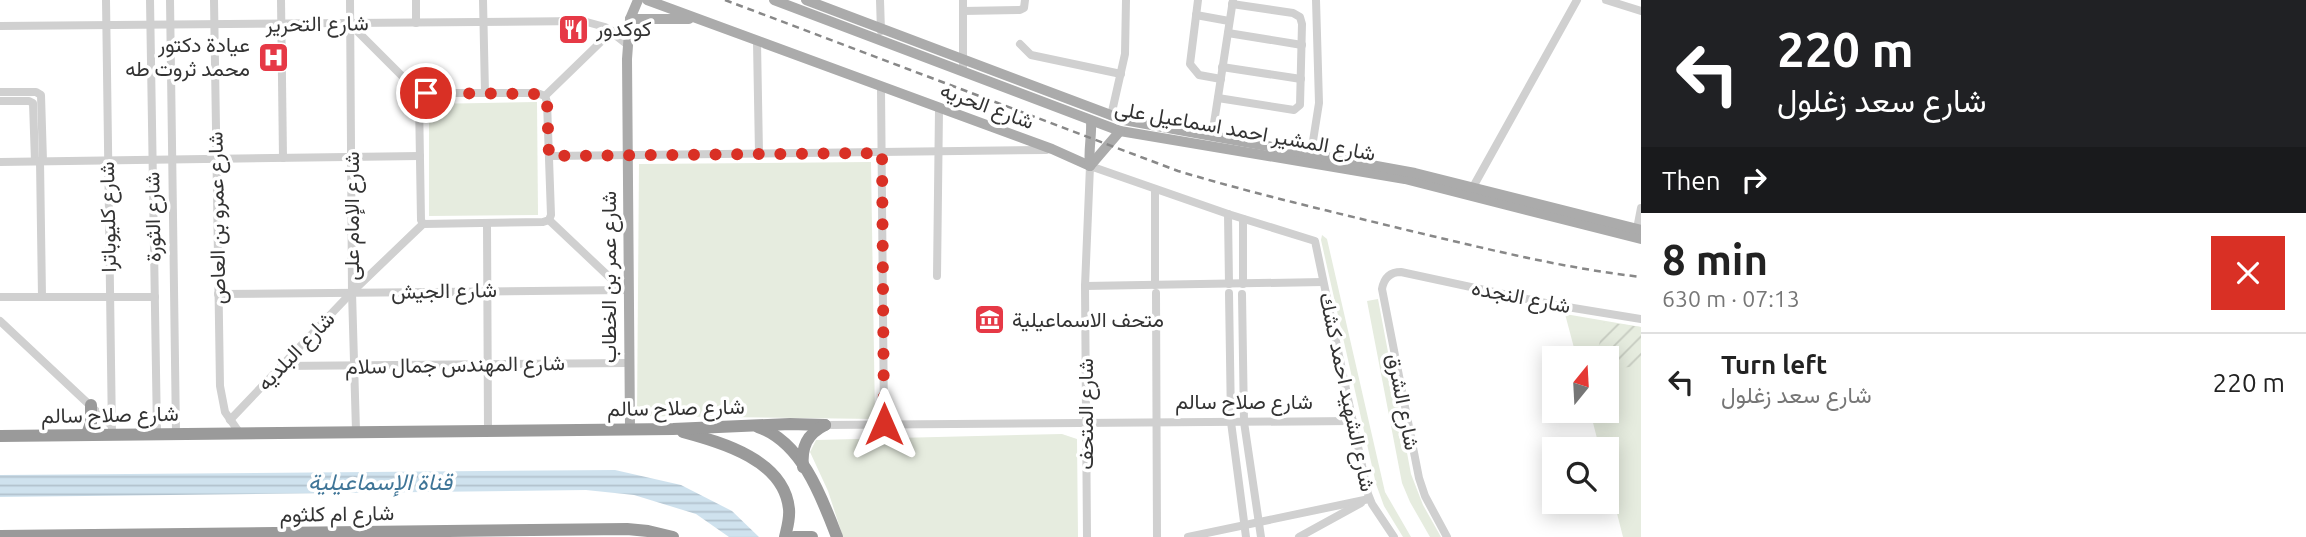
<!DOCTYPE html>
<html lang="en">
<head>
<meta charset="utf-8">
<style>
  :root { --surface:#fff; --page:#f2f2f2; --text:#222; --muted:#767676; --line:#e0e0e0 }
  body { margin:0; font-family:Ubuntu,Vazirmatn,sans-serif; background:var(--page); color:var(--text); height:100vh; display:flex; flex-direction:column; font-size:26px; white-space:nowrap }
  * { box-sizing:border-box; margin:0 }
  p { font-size:23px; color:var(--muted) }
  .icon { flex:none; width:38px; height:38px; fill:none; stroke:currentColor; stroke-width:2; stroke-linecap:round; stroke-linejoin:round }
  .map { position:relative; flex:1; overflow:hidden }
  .side { display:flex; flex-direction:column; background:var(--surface); width:665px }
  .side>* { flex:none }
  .top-card { background:#202124; color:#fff; overflow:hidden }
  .needle { width:46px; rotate:18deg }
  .buttons { position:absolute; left:1542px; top:346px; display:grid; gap:14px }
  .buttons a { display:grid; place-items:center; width:77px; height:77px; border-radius:0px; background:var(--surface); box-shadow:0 4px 18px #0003; font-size:35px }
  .pin { position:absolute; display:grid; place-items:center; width:60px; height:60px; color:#fff; margin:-30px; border:4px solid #fff; border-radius:50%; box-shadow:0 2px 7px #0007 }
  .me { position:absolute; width:77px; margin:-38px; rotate:0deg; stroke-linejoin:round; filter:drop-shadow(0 0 5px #0008) }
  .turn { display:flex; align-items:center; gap:24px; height:147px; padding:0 21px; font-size:32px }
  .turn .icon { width:91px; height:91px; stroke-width:2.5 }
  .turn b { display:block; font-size:49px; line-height:60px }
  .then { display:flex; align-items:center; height:66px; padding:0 21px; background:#0003; gap:14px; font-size:26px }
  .round { display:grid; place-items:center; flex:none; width:74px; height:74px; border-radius:0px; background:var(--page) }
  .headline { display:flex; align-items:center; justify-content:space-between; height:119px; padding:0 21px }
  h1 { font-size:42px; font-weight:700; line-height:52px }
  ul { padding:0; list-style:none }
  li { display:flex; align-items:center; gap:21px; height:98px; padding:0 21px; border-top:2px solid var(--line) }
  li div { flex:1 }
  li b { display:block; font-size:26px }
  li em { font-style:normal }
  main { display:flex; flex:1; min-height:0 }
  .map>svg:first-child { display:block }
  .grass { fill:#e6ecdf }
  .garden { fill:url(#garden-furrows) }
  .water { fill:url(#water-rules) }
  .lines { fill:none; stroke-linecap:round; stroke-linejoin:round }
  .minor { stroke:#d0d0d0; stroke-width:8 }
  .major { stroke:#ababab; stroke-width:10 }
  .highway { stroke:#9a9a9a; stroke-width:12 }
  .rail { stroke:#888; stroke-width:2.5; stroke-dasharray:7 5; stroke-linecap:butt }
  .route { stroke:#d93025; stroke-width:12; stroke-dasharray:0 21.6 }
  .labels { text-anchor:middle; stroke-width:7; stroke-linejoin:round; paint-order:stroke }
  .street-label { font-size:21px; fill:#333; stroke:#fff }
  .poi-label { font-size:21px; fill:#333; stroke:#fff; text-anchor:start }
  .water-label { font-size:23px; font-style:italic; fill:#3f7597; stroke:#fff }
</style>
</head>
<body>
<main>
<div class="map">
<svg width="1641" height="537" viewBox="0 0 1641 537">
  <defs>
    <pattern id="garden-furrows" width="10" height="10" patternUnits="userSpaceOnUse" patternTransform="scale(1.75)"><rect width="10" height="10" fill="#e6ecdf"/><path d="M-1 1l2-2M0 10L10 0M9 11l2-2" fill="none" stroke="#c6cbc0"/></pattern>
    <pattern id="water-rules" width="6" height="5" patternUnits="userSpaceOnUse" patternTransform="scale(1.75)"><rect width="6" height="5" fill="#cfe2ee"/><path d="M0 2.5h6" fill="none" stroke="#b2c2cd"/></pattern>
  </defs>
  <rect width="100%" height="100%" fill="#fff"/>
  <g class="grass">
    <polygon points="537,102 538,215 429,216 429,104"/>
    <polygon points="871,162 875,419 637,416 639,164"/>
    <polygon points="1322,235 1327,239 1385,492 1411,537 1403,537 1384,506 1376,484 1321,240"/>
    <polygon points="1378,299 1411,474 1423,505 1441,537 1430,537 1410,502 1402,483 1367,301"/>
    <polygon points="1565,314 1641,327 1641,537 1623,537 1607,474 1606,450 1600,450 1590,411 1606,411 1606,359 1577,359"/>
    <polygon points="1062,434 1077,439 1078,537 843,537 828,491 810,452 816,440"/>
  </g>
  <polygon class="garden" points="1604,322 1641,327 1641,366 1618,368 1607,371 1606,359 1596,359"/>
  <polygon class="water" points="615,470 681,485 732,511 759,537 729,537 696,514 634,495 586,490 0,497 0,475"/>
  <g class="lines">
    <g class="minor">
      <polyline points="106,0 112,434"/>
      <polyline points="150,0 157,433"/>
      <polyline points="170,0 176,433"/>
      <polyline points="214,0 220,386 225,412 239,432"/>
      <polyline points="281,0 283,158"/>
      <polyline points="350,0 352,292 356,431"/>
      <polyline points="416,0 416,23"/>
      <polyline points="483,0 485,93"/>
      <polyline points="880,0 881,31"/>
      <polyline points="963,0 963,72"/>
      <polyline points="1198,0 1190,64 1199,75 1221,79"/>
      <polyline points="1606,0 1641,11"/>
      <polyline points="963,11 1020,10 1024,8 1025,0"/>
      <polyline points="1196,15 1229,21"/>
      <polyline points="350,24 421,95"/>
      <polyline points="0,26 583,21 605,27 628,45"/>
      <polyline points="1228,33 1302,45"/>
      <polyline points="757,42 759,154"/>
      <polyline points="1020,44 1031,55 1121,74"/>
      <polyline points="1222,67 1301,79"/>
      <polyline points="881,88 884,424"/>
      <polyline points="0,92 36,92 41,95 43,161"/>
      <polygon points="426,93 537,93 545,96 547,102 551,215 549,220 543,222 423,224 421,220 419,100 421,95"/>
      <polyline points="545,96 612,31"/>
      <polyline points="1218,98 1294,110 1300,105 1302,24 1300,17 1293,13 1232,4"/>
      <polyline points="0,101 29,101 33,103 35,161"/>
      <polyline points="1111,116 1125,54 1126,0"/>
      <polyline points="1212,136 1233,0"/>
      <polyline points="549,156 1046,150"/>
      <polyline points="1310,160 1319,103 1316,0"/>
      <polyline points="40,161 42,297"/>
      <polyline points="0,162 420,156"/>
      <polyline points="1473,187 1577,0"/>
      <polyline points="1228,214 1229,284"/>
      <polyline points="549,220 622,289"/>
      <polyline points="487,224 488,430"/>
      <polyline points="1636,234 1641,208"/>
      <polyline points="937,276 939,109"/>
      <polyline points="1243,284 1243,219"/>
      <polyline points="1155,285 1155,190"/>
      <polyline points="1085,286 1323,282"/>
      <polyline points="1156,293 1157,537"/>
      <polyline points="1229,293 1231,422 1246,537"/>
      <polyline points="218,294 628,290"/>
      <polyline points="1242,294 1244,422 1261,537"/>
      <polyline points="0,297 155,297"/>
      <polyline points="0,321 111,425"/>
      <polyline points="281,366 629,363"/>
      <polyline points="230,420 352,292 423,224"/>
      <polyline points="825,425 1353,421"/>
      <polyline points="1087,537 1085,286 1090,166 1228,214 1315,241 1368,494 1372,504 1394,537"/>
      <polyline points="1188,537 1369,499"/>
      <polyline points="1299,537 1361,503"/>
      <path d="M1447,537L1425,496L1419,478L1382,289C1384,278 1390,272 1401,272L1555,305L1641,319"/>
    </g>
    <g class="major">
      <polyline points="647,0 1052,149 1090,166"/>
      <polyline points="774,0 1120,131 1405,179 1641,239"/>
      <polyline points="806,0 1124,120 1415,173 1641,230"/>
      <polyline points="630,19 689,19"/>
      <polyline points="1090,166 1120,131"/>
      <path d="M1090,166C1088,151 1092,136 1091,121"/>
      <polyline points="630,429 627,59 630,19 638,0"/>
    </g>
    <g class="highway">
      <path d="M758,427C802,442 822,498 837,537"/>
      <path d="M683,432C723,443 784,460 789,509C790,519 787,528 785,537"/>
      <polyline points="87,434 91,423 91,405"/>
      <polyline points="0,436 673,429 790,424 825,425"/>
      <path d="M803,467C801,447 807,434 825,425"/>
      <polyline points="0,536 627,529 648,531 673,537"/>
      <polyline points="794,537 812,537"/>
    </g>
    <path class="rail" d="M725,0L1178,171C1255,194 1333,212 1411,231C1487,249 1563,268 1641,277"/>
  </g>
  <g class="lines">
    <polyline class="route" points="426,93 541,94 547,102 549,156 882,153 884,424"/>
  </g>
  <defs>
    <symbol id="restaurant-square" viewBox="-11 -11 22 22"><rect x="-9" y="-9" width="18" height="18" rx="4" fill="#e63946" stroke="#fff"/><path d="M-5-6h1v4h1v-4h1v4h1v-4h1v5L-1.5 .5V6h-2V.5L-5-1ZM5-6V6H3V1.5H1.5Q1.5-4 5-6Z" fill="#fff"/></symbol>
    <symbol id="hospital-square" viewBox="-11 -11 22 22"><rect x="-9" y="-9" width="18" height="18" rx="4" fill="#e63946" stroke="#fff"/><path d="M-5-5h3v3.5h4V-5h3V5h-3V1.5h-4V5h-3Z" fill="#fff"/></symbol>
    <symbol id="museum-square" viewBox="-11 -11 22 22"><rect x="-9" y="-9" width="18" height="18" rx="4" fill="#e63946" stroke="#fff"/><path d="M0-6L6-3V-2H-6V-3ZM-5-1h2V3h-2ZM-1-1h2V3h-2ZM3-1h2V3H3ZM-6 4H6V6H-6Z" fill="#fff"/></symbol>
  </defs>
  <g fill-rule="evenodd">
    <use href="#restaurant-square" x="556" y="12" width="35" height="35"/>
    <use href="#hospital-square" x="256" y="40" width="35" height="35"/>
    <use href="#museum-square" x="972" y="302" width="35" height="35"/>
  </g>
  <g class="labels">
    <g class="street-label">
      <text transform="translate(317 24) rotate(-1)" y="7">شارع التحرير</text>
      <text transform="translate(987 106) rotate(20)" y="7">شارع الحريه</text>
      <text transform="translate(1245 131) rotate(10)" y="7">شارع المشير احمد اسماعيل على</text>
      <text transform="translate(352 216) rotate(-90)" y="7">شارع الإمام على</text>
      <text transform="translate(108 217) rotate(-91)" y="7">شارع كليوباترا</text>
      <text transform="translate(153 217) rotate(-91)" y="7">شارع الثورة</text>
      <text transform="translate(217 218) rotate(-91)" y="7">شارع عمرو بن العاص</text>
      <text transform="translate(609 277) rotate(-90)" y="7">شارع عمر بن الخطاب</text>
      <text transform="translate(444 291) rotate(-1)" y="7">شارع الجيش</text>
      <text transform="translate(1521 297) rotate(11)" y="7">شارع النجده</text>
      <text transform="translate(296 351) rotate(-46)" y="7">شارع البلديه</text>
      <text transform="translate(455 365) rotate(-1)" y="7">شارع المهندس جمال سلام</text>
      <text transform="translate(1347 392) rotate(78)" y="7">شارع الشهيد احمد كشك</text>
      <text x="1244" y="409">شارع صلاح سالم</text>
      <text transform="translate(1403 402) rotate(79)" y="7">شارع الشرق</text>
      <text transform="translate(676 408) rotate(-1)" y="7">شارع صلاح سالم</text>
      <text transform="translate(1086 414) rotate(-90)" y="7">شارع المتحف</text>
      <text transform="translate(110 415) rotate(-1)" y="7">شارع صلاح سالم</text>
      <text transform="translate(337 514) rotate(-1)" y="7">شارع ام كلثوم</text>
    </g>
    <g class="poi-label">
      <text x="596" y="36">كوكدور</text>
      <text x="250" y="52" text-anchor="end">عيادة دكتور<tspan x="250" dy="24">محمد ثروت طه</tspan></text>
      <text x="1012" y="327">متحف الاسماعيلية</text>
    </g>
    <g class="water-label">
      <text x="380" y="490">قناة الإسماعيلية</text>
    </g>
  </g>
</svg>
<div class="buttons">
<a><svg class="needle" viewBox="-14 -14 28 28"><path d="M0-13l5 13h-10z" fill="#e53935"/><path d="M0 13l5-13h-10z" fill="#767676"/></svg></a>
<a><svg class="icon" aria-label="search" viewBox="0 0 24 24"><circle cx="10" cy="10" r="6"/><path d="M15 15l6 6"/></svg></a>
</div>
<div class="pin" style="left:426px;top:93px;background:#d93025"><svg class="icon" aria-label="arrive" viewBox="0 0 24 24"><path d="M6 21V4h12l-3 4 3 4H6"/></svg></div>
<svg class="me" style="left:884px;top:424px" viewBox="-20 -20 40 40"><path d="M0-17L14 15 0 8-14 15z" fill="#d93025" stroke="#fff" stroke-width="4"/></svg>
</div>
<section class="side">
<div class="top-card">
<div class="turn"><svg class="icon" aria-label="left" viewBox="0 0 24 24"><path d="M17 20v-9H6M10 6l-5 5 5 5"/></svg><div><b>220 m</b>شارع سعد زغلول</div></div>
<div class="then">Then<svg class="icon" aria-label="right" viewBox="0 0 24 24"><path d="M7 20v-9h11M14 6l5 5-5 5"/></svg></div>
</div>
<div class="headline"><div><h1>8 min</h1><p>630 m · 07:13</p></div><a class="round" style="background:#d93025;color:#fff"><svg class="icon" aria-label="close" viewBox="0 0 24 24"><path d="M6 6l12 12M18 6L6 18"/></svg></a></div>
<ul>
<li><svg class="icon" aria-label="left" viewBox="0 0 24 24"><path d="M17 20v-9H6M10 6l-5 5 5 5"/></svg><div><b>Turn left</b><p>شارع سعد زغلول</p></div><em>220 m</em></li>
</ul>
</section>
</main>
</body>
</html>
